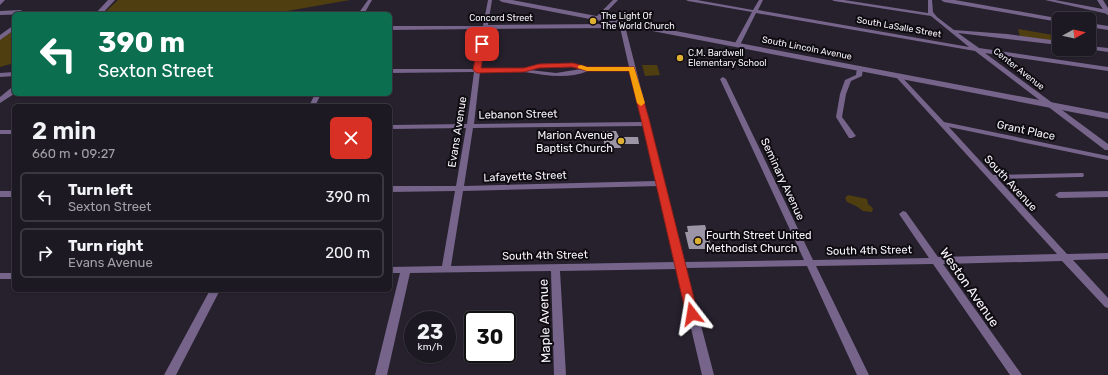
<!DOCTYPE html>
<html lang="en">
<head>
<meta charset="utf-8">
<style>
  :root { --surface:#1c1922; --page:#25222a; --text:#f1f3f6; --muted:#a0a0a5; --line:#3a3840 }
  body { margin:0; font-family:Rubik,sans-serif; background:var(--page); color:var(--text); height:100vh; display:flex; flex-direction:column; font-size:15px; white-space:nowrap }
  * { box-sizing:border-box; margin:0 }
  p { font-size:13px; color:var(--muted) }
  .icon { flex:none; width:22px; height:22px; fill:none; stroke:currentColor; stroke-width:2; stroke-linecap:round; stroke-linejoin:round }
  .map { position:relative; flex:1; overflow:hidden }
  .side { position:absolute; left:12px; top:104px; width:380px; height:188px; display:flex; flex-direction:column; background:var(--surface); border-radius:6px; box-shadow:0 1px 3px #0004,0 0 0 1px var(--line) }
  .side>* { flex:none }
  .banner { position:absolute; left:12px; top:12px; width:380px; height:84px; border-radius:6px; box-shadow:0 1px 3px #0004,0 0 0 1px var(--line); background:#0b6e4f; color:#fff; overflow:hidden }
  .needle { width:26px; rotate:82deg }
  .tools { position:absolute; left:1052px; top:12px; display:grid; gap:8px }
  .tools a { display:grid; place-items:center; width:44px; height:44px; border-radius:6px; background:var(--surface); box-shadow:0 1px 3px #0004,0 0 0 1px var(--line); font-size:20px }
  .speed { position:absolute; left:404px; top:311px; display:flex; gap:8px; font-size:20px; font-weight:700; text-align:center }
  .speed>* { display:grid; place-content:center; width:52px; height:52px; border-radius:50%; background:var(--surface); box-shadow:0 1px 3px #0004,0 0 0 1px var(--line); line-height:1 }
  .speed small { font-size:10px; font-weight:400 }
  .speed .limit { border:2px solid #111; border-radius:6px; background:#fff; color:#111 }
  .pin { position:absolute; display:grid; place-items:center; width:34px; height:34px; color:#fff; margin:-17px; border-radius:8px; box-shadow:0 2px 6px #0006 }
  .me { position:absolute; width:44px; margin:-22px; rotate:346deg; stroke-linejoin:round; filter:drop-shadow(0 0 3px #0008) }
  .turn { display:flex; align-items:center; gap:14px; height:84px; padding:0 20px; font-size:18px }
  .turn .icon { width:52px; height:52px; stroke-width:2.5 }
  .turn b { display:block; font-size:28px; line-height:34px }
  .round { display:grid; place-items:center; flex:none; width:42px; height:42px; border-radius:6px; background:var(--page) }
  .overview { display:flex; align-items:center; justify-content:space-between; height:68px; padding:0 20px }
  h1 { font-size:24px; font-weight:600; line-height:30px }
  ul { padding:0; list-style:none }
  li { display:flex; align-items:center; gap:12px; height:50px; margin:0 8px 6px; padding:0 12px; border:2px solid var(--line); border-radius:6px }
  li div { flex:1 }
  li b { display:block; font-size:15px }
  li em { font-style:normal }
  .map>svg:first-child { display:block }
  .green { fill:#4f3e0f }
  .building { fill:#9c95a5 }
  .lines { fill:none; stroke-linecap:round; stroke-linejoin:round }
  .minor { fill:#76648b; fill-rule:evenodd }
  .tertiary { fill:#76648b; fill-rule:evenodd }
  .route { fill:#d93025; stroke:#8d1f18 }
  .slow { fill:#f59e0b }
  .poi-dot { fill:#deb133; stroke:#0e0b11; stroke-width:1.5 }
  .labels { text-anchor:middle; stroke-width:4; stroke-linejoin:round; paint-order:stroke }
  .far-poi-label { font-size:9px; fill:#f6f3fb; stroke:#0e0b11; text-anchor:start }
  .far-street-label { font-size:9px; fill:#f6f3fb; stroke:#0e0b11 }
  .street-label { font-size:11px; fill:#f6f3fb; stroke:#0e0b11 }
  .poi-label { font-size:11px; fill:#f6f3fb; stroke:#0e0b11; text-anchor:end }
  .near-street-label { font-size:13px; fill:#f6f3fb; stroke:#0e0b11 }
</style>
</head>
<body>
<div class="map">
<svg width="1108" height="375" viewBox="0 0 1108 375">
  <rect width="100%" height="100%" fill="#26212d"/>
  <g class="green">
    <polygon points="118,0 350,0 270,14 103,14"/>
    <polygon points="1018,29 1059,36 1059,42 1020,37"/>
    <polygon points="9,30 14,30 14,63 0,67 0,38"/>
    <polygon points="642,65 657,65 660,75 645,76"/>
    <polygon points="848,195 867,199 868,204 873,208 872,212 863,211 856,206 847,202 845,198"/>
  </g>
  <g class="building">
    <polygon points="602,131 616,131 619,137 638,137 639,144 620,144 621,148 605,148"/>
    <polygon points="705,225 712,249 689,249 685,232 688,232 687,226"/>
  </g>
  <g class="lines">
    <g class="minor">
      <polygon points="0,0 5,0 0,5"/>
      <polygon points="368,0 372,0 364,14 358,14"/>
      <path d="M488,0H492L488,25L611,24L614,26L611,28L487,29L480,68H524L539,64L573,63L587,67H629L619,23L624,22L685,262L804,260L720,79L723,77L726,79L813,260L929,258L899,214L903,211L906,212L938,257L1057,254L896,77V75H900L944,122L1108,156V160L949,127L993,175L1083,173L1084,175L1083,177H1080L998,179L1067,254L1108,253V259L1073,260L1108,298V308L1105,307L1062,261L943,264L1022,375H1010L933,264L816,266L869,375H857L807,266L686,268L714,375H702L677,269L560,271L566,375H554L551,271L410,273L387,375H375L400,273H390V267L442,266L455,191L390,192V186H456L466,128L390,129V125L467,124L474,72L390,73V69H474L482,29L390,30V26H483ZM573,67L581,69L556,73L530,70L539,68ZM588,71H630L642,122L474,124L480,72C493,72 511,70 524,72C546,75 566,80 588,71ZM643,126L656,181L464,186L473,128ZM658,186L675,262L451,266L463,191Z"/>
      <polygon points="613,0 618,0 600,19 596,19 596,17"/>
      <polygon points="686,0 697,0 753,10 759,0 763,0 758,10 969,47 931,16 834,1 832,0 844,0 928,13 928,0 932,0 933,12 937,17 954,30 1007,34 1059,41 1059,45 958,33 979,48 1108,67 1108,71 985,53 1108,144 1108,150 1105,150 975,51 756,13 740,45 737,47 734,45 752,12 688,1"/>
      <polygon points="1045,0 1055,0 1108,10 1108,14"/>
      <polygon points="20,10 30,14 0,15 0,11"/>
      <polygon points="14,25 14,30 0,40 0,35"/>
      <polygon points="1089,46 1108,48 1108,52 1087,49 1089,49"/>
      <polygon points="860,66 863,68 862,76 851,81 846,94 842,117 856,136 852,138 849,138 836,117 840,94 845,80 856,75 857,68"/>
      <polygon points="315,94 321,94 315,106 309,106"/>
      <rect x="0" y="130" width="14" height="4"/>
      <rect x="0" y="191" width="14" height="6"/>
      <polygon points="1108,191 1108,197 1059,198 1055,195 1059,192"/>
      <rect x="0" y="273" width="14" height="6"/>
      <polygon points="210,290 220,290 176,375 164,375"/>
    </g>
    <g class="tertiary">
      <polygon points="108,0 115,0 102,14 95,14"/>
      <polygon points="499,0 512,0 1108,113 1108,119 502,2"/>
      <polygon points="941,0 955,0 1062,19 1059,19 1059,22 944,2"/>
      <polygon points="1097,0 1103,0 1108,8 1108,15 1106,14"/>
      <polygon points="1089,23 1108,26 1108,30 1089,27"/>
      <polygon points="14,72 14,76 0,77 0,73"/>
      <polygon points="11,88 14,88 14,94 0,103 0,97"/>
    </g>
  </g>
  <polygon class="route" points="482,42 485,44 481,68 524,68 539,64 573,63 587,67 634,67 649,119 698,314 696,317 692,318 688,317 686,314 641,119 629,71 587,71 572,67 539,68 524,72 477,73 473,70 478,44"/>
  <polygon class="slow" points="581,65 587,67 634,67 645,103 641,106 637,103 629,71 587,71 578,68 578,66"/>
  <g class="poi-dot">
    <circle cx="593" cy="21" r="4"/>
    <circle cx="680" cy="58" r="4"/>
    <circle cx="621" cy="141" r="4"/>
    <circle cx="698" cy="241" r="4"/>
  </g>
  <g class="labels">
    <g class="far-poi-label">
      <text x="601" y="19">The Light Of<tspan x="601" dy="10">The World Church</tspan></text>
      <text x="688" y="56">C.M. Bardwell<tspan x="688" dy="10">Elementary School</tspan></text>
    </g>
    <g class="far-street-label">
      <text x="501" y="21">Concord Street</text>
      <text transform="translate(899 27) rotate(10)" y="3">South LaSalle Street</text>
      <text transform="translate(807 48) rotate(11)" y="3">South Lincoln Avenue</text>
      <text transform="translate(1019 69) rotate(38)" y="3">Center Avenue</text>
    </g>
    <g class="street-label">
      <text transform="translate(518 114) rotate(-1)" y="4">Lebanon Street</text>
      <text transform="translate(1026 130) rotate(12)" y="4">Grant Place</text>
      <text transform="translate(457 132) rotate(-81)" y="4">Evans Avenue</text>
      <text transform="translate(525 176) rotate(-2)" y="4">Lafayette Street</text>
      <text transform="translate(783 179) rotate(65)" y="4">Seminary Avenue</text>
      <text transform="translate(1011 183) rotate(47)" y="4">South Avenue</text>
      <text transform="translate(869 250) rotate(-1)" y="4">South 4th Street</text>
      <text transform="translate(545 255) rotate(-1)" y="4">South 4th Street</text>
    </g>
    <g class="poi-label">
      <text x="613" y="139">Marion Avenue<tspan x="613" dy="13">Baptist Church</tspan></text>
      <text x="706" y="239" text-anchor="start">Fourth Street United<tspan x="706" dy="13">Methodist Church</tspan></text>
    </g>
    <g class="near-street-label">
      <text transform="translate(970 287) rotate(55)" y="5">Weston Avenue</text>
      <text transform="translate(544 321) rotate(-92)" y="5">Maple Avenue</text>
    </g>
  </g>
</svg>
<div class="tools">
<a><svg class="needle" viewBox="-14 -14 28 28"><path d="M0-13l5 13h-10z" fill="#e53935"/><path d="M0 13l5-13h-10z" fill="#a0a0a5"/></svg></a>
</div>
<div class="speed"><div>23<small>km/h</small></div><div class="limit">30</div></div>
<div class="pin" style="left:482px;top:44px;background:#d93025"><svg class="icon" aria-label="arrive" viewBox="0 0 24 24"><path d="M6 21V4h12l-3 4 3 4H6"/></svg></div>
<svg class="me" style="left:692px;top:314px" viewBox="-20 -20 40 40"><path d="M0-17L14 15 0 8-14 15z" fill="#d93025" stroke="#fff" stroke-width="4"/></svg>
<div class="banner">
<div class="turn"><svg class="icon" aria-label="left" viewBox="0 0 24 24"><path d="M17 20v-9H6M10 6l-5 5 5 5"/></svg><div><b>390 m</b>Sexton Street</div></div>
</div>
<section class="side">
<div class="overview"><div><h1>2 min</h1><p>660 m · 09:27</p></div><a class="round" style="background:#d93025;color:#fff"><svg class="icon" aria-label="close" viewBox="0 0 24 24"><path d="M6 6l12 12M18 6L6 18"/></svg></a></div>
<ul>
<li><svg class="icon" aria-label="left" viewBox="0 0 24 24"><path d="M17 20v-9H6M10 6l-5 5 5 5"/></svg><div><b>Turn left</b><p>Sexton Street</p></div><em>390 m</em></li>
<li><svg class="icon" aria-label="right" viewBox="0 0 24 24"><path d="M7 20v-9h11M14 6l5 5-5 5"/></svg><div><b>Turn right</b><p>Evans Avenue</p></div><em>200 m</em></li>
</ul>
</section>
</div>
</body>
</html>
